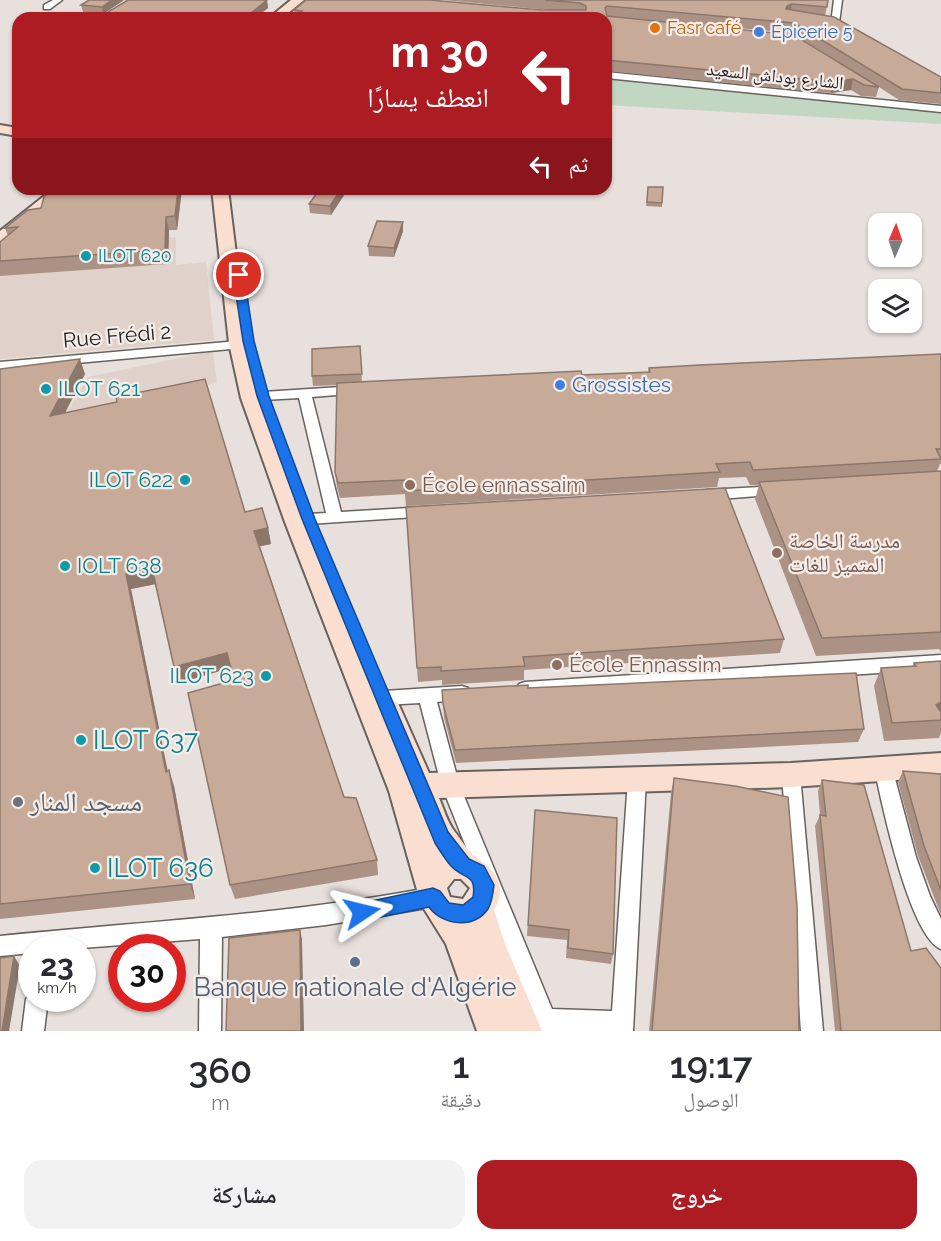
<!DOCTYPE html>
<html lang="ar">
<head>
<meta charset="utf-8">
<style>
  :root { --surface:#fff; --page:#f2f2f3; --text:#2b2b33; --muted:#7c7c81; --accent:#ad1b23 }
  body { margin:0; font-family:Raleway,"Noto Naskh Arabic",sans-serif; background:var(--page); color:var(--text); direction:rtl; height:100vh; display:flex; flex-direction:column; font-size:22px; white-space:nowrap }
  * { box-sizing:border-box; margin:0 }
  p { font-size:20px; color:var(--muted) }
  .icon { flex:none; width:33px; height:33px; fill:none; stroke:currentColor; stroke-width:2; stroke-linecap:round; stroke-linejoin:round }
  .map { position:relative; height:1031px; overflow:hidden; direction:ltr }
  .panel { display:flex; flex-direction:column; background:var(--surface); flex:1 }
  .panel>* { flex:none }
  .guide { position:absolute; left:12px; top:12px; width:600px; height:183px; border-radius:18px; box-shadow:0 2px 4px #0004; direction:rtl; background:#ad1b23; color:#fff; overflow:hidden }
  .needle { width:39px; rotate:2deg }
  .controls { position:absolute; left:868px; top:213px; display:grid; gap:12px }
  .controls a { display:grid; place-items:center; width:54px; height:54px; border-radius:12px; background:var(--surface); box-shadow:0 2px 4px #0004; font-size:30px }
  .speed { position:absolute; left:18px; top:934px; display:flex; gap:12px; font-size:30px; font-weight:700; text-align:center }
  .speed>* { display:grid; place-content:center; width:78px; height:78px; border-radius:50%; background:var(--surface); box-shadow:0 2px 4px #0004; line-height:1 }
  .speed small { font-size:15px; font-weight:400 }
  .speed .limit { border:9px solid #d22; background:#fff; color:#111 }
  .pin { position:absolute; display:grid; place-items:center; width:51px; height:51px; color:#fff; margin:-26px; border:3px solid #fff; border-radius:50%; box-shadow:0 2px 6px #0007 }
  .me { position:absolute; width:66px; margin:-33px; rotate:80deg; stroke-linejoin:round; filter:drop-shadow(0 0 4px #0008) }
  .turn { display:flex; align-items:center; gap:21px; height:126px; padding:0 24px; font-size:27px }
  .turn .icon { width:78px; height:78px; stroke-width:2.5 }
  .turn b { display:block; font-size:42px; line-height:51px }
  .then { display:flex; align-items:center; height:57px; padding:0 24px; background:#0003; gap:12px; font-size:22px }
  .eta { display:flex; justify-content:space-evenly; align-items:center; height:102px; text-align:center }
  .eta b { font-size:36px; font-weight:600; line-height:42px }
  .primary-button { display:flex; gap:12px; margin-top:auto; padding:12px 24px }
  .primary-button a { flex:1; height:69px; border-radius:18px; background:var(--accent); color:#fff; font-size:24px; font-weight:600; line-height:69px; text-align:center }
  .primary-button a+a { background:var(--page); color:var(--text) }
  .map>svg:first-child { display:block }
  .built { fill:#e0d2cb }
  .green { fill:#c1d7c1 }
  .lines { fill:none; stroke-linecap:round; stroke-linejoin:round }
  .street-casing { stroke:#68625f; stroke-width:3 }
  .secondary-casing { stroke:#68625f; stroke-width:4 }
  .street { fill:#fff; fill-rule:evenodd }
  .secondary { fill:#fadfd1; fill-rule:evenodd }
  .wall { fill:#ac9284; fill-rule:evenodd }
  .shaded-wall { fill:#8c776b }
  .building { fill:#c8aa99; stroke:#8c776b; stroke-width:1.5 }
  .route { fill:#1a73e8; stroke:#114b97; stroke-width:1.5 }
  .food-dot { fill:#e8710a; stroke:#f4ede9; stroke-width:2 }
  .shop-dot { fill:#3f7fe0; stroke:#f4ede9; stroke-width:2 }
  .culture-dot { fill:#0f9aa8; stroke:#f4ede9; stroke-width:2 }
  .education-dot { fill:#8d6e63; stroke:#f4ede9; stroke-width:2 }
  .worship-dot { fill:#6b7280; stroke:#f4ede9; stroke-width:2 }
  .service-dot { fill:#5c6f8a; stroke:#f4ede9; stroke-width:2 }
  .labels { text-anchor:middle; stroke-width:4.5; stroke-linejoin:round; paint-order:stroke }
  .far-food-label { font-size:18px; fill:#c56008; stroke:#f4ede9; text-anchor:start }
  .far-shop-label { font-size:18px; fill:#366cbe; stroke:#f4ede9; text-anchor:start }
  .far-street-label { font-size:18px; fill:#262322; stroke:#f4ede9 }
  .far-culture-label { font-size:18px; fill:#0d838f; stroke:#f4ede9; text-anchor:start }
  .street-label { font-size:21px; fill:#262322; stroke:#f4ede9 }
  .shop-label { font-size:21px; fill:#366cbe; stroke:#f4ede9; text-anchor:start }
  .culture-label { font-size:21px; fill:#0d838f; stroke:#f4ede9; text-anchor:start }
  .education-label { font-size:21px; fill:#785e54; stroke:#f4ede9; text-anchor:start }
  .near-culture-label { font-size:26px; fill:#0d838f; stroke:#f4ede9; text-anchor:start }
  .near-worship-label { font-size:26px; fill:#5b616d; stroke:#f4ede9; text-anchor:start }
  .near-service-label { font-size:26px; fill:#4e5e75; stroke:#f4ede9 }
</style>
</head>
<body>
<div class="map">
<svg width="941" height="1031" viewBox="0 0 941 1031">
  <rect width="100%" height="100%" fill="#e7e0dc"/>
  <g class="built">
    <polygon points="176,237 176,265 206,262 214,340 0,359 0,251"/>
    <polygon points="213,351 217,383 67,413 88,377"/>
  </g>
  <polygon class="green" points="606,78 941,111 941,124 606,105"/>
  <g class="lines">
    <defs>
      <g id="street">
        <polygon points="53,0 62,0 50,9 44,9 44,5"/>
        <polygon points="834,0 842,0 839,23 835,25 831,23"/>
        <polygon points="606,72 941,106 941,112 606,78"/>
        <polygon points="238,341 242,342 244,345 242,348 0,370 0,362"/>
        <polygon points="356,386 361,387 363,390 361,393 312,397 341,512 426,507 431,508 433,512 431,516 308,524 300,519 308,514 326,513 299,398 263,400 256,396 263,392"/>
        <polygon points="776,486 783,491 781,494 707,500 700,495 707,490"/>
        <polygon points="941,655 941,669 525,696 519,694 516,689 519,684 525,682"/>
        <polygon points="462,686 468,688 471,693 468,698 437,702 459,784 552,1009 612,1011 628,779 630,773 637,771 644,773 646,779 633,1031 535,1031 528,1028 525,1020 531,1011 441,784 420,703 384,705 378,703 375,698 378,693 384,691"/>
        <path d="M884,763L891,765L893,771L916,857L930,896L941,919V949C910,937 882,805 875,771L877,765Z"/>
        <polygon points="791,767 798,769 800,775 823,1031 801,1031 782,775 784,769"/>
        <path d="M433,887L440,890L443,897L440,904L433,907L326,925L222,937L221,1031H199L200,939L82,948H32V953L0,956V936C145,921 289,915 433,887Z"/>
        <polygon points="32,990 32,999 48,999 44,1031 22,1031 26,999"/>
      </g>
      <g id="secondary">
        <polygon points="291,0 304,0 282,18 269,18"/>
        <polygon points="0,125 18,128 18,136 0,133"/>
        <polygon points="53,189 70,189 6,242 0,244 0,231"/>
        <path d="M212,189H228L247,343L261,398L307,522L381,703L389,700L398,703L429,773L791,763L941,753V777L791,787L439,798C444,809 447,822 455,832C461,839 468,852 476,857C496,871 508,886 494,910L505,944L542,1031H477L446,944L421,904L389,791L285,522L241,398L229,343ZM454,879H461L470,888L463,899L450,897L447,888Z"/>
      </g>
    </defs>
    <use href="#street" class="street-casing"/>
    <use href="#secondary" class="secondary-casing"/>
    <use href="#street" class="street"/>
    <use href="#secondary" class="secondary"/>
  </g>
  <g class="wall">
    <polygon points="124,0 103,14 83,12 81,5"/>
    <polygon points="267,0 268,8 255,18 107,18 106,13"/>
    <path d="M443,0H828L825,16L941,77V104L899,100L879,87L876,97L861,96L851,90L831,93L606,71V18L295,17L294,10H550ZM606,16L792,33L855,72L607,16Z"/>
    <polygon points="648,187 662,203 662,207 646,206"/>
    <polygon points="182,189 177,230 169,230 168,264 0,276 0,242 8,236 5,228"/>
    <polygon points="348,189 331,215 310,213 309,204"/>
    <polygon points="403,222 403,231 394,257 369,256 368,246"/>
    <polygon points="360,346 362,382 582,375 648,372 649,368 941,354 941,464 940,464 937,471 941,471 941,652 939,649 816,656 755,499 759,485 750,485 746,477 719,478 717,487 406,506 405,494 340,498 337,487 335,472 337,385 313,386 312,376"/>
    <polygon points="0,369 85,374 65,413 245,512 268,528 271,544 260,546 344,797 377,860 378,875 235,899 230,885 234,680 230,668 179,683 174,667 155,584 131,589 167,771 174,786 195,899 0,919"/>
    <polygon points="406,507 784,639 780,653 524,670 524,680 442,685 442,680 418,682"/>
    <polygon points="941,661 941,733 939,738 884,741 874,686 881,668 912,667 914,663"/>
    <polygon points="528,688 864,729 858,742 456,763 444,718 442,690"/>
    <polygon points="903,771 941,774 941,915 918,856 898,782"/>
    <polygon points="674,778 799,1031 649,1031 671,793"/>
    <polygon points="822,780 911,951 941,1031 835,1031 815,826 820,815 818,791"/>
    <polygon points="535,810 613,954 611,964 566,958 567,940 527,936"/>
  </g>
  <g class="shaded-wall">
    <polygon points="112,0 124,0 103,14 102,7"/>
    <polygon points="267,0 268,8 255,18 245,18"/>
    <polygon points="792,4 790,14 785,16 787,6"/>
    <polygon points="853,79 851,90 831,93 833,82"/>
    <polygon points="178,189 182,189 177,230 175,216"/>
    <polygon points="341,189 348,189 331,215 330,206"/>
    <polygon points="166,217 169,230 168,264 165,250"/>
    <polygon points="403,222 403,231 394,257 394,248"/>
    <polygon points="80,359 85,374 55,432 50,416"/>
    <polygon points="268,528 271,544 257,547 254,531"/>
    <polygon points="152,568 156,584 131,589 171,787 166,772 126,574"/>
    <polygon points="227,653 230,668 179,683 174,667"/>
    <polygon points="941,702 941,713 936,705"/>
    <polygon points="169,770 174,786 195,899 190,884"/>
    <polygon points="300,930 302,939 304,1031 301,1031"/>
    <polygon points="14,956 20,966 9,1031 2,1031"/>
  </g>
  <g class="building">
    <polygon points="89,0 112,0 102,7 81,5"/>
    <polygon points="128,0 267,0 245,18 224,17 222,18 134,18 106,13"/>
    <polygon points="306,0 430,0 541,10 586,10 586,6 580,3 545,0 828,0 827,7 792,4 787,6 786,9 834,17 941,77 941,93 902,89 794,23 607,6 605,8 607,16 794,35 879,87 864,85 853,79 833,82 606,60 606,18 294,18 302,11 294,10"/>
    <polygon points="648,187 663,187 662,203 647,202"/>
    <polygon points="84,189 178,189 175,216 166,217 165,250 0,261 0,242 18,227 5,228 28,210 41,208 44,197 50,192"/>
    <polygon points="320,189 341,189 330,206 309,204"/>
    <polygon points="377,221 403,222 394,248 368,246"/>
    <polygon points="360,346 362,374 312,376 312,349"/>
    <polygon points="941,354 941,449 936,449 941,459 753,470 750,462 716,464 720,472 405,491 405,480 338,483 335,472 337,383 581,371 582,375 650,372 649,368 700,365"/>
    <polygon points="80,359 50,416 117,402 116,397 205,379 245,512 262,508 268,528 254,531 344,797 356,798 377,860 230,885 188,693 234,680 227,653 174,667 152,568 126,574 166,772 169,770 190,884 0,904 0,369"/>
    <polygon points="941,471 941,632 822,638 759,482"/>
    <polygon points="725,488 784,639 523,657 525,666 441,671 441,667 417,668 406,507"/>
    <polygon points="941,661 941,702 936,705 941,712 941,720 892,723 881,668 916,666 914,663"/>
    <polygon points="856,673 864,729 455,750 443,704 442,690 528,685 528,688"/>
    <polygon points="903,771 941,774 941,890 924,846"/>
    <polygon points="674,778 735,786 788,797 797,906 799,1031 652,1031"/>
    <polygon points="822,780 864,785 911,951 926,948 941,968 941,1031 841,1031 820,815 826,816"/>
    <polygon points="535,810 617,818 613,954 568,948 569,930 528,925"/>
    <polygon points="300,930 301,1031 226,1031 229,938"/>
    <polygon points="14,956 2,1031 0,1031 0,958"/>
  </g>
  <path class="route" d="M239,272L244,275L254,341L269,396L315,519L448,832L469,859L484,866L494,885C493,894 492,902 488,909C473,930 442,925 429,907L362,921L356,918L353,912L356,905L362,903L433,888L440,891L449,903L463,905L473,897C477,873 464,880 451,866C445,859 440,851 435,843L302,519L257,396L243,341L233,275Z"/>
  <circle class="food-dot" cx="655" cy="28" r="6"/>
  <g class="shop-dot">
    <circle cx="759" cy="32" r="6"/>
    <circle cx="560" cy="385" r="6"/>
  </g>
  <g class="culture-dot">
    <circle cx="86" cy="256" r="6"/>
    <circle cx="46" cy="389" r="6"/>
    <circle cx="185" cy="480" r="6"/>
    <circle cx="65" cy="566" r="6"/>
    <circle cx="266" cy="676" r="6"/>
    <circle cx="81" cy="740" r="6"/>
    <circle cx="95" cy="868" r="6"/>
  </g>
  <g class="education-dot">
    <circle cx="410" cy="485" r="6"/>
    <circle cx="777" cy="553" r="6"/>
    <circle cx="557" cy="665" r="6"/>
  </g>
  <circle class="worship-dot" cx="18" cy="802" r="6"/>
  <circle class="service-dot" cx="355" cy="962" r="6"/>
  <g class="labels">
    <g class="far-food-label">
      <text x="667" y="34">Fasr café</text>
    </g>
    <g class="far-shop-label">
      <text x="771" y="38">Épicerie 5</text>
    </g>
    <g class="far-street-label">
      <text transform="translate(775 76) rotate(6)" y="6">الشارع بوداش السعيد</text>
    </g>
    <g class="far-culture-label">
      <text x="98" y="262">ILOT 620</text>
    </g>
    <g class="street-label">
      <text transform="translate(117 336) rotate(-5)" y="7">Rue Frédi 2</text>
    </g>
    <g class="shop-label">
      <text x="572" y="392">Grossistes</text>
    </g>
    <g class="culture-label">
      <text x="58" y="396">ILOT 621</text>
      <text x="173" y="487" text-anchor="end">ILOT 622</text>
      <text x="77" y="573">IOLT 638</text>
      <text x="254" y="683" text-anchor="end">ILOT 623</text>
    </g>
    <g class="education-label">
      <text x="422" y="492">École ennassaim</text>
      <text x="789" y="548">مدرسة الخاصة<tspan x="789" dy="24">المتميز للغات</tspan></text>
      <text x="569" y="672">École Ennassim</text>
    </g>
    <g class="near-culture-label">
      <text x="93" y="749">ILOT 637</text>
      <text x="107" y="877">ILOT 636</text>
    </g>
    <g class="near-worship-label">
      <text x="30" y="811">مسجد المنار</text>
    </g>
    <g class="near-service-label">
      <text x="355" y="996">Banque nationale d'Algérie</text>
    </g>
  </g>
</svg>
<div class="controls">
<a><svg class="needle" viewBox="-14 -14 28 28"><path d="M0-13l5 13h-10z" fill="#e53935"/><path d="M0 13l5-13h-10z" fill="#7c7c81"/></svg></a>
<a><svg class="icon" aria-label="layers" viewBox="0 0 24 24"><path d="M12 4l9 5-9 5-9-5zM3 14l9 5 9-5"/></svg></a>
</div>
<div class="speed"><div>23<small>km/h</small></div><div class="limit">30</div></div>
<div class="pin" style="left:239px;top:275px;background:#d93025"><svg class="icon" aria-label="arrive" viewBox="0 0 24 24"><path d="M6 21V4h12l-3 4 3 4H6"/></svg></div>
<svg class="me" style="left:362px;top:912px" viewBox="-20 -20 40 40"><path d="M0-17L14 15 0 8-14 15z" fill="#1a73e8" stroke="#fff" stroke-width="4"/></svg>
<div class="guide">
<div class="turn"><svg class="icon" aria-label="left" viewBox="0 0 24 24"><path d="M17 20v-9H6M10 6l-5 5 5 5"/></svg><div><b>30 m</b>انعطف يسارًا</div></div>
<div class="then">ثم<svg class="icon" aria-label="left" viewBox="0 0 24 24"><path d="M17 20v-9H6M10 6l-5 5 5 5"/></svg></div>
</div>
</div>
<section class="panel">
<div class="eta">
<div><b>19:17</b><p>الوصول</p></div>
<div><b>1</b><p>دقيقة</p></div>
<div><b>360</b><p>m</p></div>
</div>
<div class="primary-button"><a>خروج</a><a>مشاركة</a></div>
</section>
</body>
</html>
